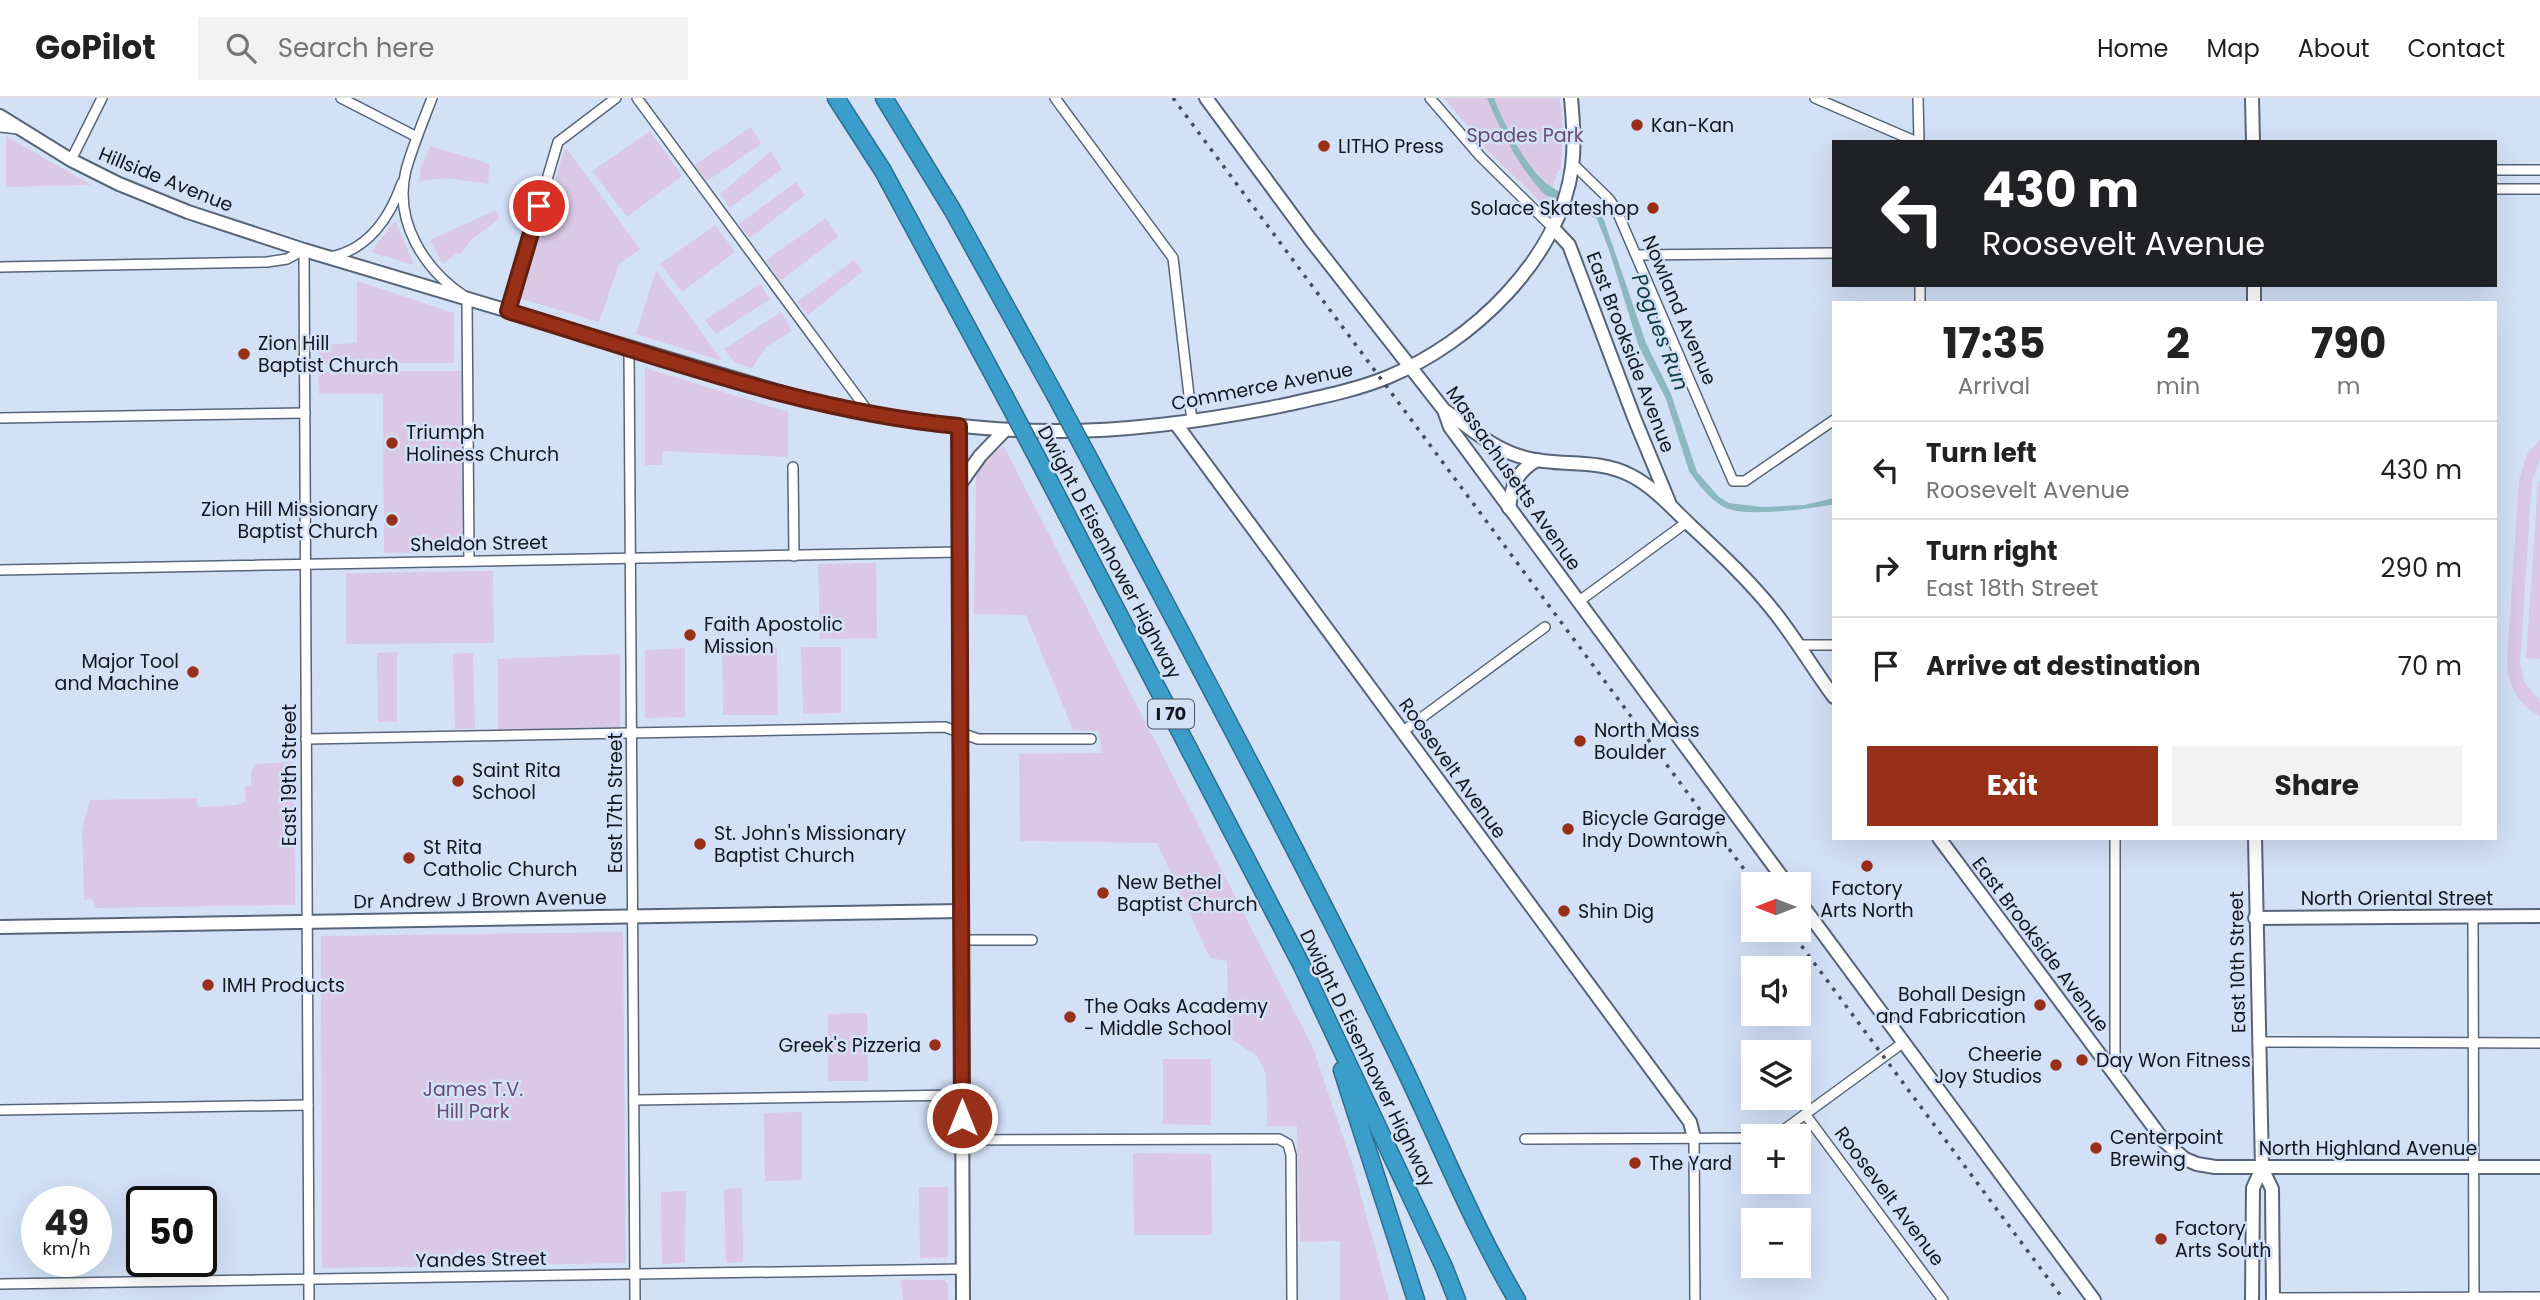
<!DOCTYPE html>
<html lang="en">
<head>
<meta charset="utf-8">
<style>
  :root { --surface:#fff; --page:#f2f2f2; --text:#222; --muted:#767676; --line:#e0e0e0; --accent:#982f18 }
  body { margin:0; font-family:Poppins,sans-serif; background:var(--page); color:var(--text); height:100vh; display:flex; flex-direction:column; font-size:26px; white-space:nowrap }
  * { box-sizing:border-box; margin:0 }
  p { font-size:23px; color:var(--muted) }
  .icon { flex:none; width:38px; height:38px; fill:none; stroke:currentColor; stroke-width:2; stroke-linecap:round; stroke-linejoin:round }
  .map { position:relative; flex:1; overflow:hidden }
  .side { position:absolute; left:1832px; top:203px; width:665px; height:539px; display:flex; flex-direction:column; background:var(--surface); border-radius:0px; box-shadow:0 7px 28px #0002 }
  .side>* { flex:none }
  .hud { position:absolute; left:1832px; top:42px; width:665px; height:147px; border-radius:0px; box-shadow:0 7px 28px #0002; background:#202124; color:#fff; overflow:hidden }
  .needle { width:46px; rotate:270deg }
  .buttons { position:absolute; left:1741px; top:774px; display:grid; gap:14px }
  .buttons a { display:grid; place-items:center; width:70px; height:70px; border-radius:0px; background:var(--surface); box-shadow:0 7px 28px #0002; font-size:35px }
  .speed { position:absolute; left:21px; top:1088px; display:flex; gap:14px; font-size:35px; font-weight:700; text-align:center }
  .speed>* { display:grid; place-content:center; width:91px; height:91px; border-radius:50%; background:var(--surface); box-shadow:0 7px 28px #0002; line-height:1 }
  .speed small { font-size:18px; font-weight:400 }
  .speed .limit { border:4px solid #111; border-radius:10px; background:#fff; color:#111 }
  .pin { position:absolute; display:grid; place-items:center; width:60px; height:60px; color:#fff; margin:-30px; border:4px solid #fff; border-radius:50%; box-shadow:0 2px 7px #0007 }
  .me { position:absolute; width:77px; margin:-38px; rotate:0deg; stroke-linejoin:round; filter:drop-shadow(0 0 5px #0008) }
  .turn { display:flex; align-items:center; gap:24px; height:147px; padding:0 35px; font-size:32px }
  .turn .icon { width:91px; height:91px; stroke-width:2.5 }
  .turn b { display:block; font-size:49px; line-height:60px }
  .eta { display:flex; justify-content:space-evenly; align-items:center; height:119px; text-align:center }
  .eta b { font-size:42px; font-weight:700; line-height:49px }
  .button { display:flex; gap:14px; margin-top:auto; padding:14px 35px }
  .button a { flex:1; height:80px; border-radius:0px; background:var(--accent); color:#fff; font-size:28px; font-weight:700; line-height:80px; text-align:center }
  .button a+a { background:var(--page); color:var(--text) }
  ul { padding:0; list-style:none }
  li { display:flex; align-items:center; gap:21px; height:98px; padding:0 35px; border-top:2px solid var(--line) }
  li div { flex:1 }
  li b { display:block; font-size:26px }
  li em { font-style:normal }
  header { display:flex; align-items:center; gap:42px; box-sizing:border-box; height:98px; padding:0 35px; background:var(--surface); border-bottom:2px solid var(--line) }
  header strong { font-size:33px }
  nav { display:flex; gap:38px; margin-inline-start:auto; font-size:24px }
  .search { width:490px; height:63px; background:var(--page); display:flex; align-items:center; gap:18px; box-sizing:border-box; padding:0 24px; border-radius:0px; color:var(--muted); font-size:26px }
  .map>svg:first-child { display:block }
  .green { fill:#dac8e5 }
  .water { fill:#8bb9be }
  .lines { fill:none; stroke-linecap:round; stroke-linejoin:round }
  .street-casing { stroke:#586578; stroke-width:12 }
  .secondary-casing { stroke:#586578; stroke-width:16 }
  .highway-casing { stroke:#2d6e8e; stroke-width:19 }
  .street { stroke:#fff; stroke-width:9 }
  .secondary { stroke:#fff; stroke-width:12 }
  .highway { stroke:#3b9dca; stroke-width:16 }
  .rail { stroke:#464d58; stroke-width:3.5; stroke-dasharray:3.5 7; stroke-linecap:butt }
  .highway-bridge-casing { stroke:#2d6e8e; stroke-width:19; stroke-linecap:butt }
  .highway-bridge { stroke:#3b9dca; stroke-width:16 }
  .route-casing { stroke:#631f10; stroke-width:18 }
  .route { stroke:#982f18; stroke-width:12 }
  .poi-dot { fill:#982f18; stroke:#d3e1f7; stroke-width:2.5 }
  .labels { text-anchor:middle; stroke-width:5; stroke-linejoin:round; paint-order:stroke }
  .shield { fill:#d3e1f7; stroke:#4c545f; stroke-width:2 }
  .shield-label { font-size:18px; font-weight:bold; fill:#12171e }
  .poi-label { font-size:19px; fill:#12171e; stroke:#d3e1f7; text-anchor:start }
  .park-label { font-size:19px; fill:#674a78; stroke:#d3e1f7 }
  .street-label { font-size:19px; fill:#12171e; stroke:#d3e1f7 }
  .water-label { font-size:21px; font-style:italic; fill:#0e3b3f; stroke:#d3e1f7 }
</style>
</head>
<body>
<header>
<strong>GoPilot</strong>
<div class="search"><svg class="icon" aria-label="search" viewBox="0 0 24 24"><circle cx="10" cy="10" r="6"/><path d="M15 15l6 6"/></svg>Search here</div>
<nav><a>Home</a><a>Map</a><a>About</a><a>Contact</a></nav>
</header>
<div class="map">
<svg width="2540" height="1202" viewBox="0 0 2540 1202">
  <rect width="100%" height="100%" fill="#d3e1f7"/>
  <g class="green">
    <polygon points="1444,0 1560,0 1563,36 1561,72 1558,72 1547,105 1542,105 1486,51"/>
    <polygon points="751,29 761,46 707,83 695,67"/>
    <polygon points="650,33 682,78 627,119 592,73"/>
    <polygon points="6,38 91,87 6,89"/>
    <polygon points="430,48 490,66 488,86 447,80 419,83 421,69"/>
    <polygon points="567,51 640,151 619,166 599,224 519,200 564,53"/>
    <polygon points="771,53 782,71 730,110 720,96"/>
    <polygon points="796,84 805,97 750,140 739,126"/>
    <polygon points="496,112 499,121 471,142 461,156 457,155 443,166 430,142"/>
    <polygon points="826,120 838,139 780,183 766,162"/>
    <polygon points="396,124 414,167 371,154 393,125"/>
    <polygon points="715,127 735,154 682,194 660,166"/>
    <polygon points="854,162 863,173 808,217 797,204"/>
    <polygon points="656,172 721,261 719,262 636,236"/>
    <polygon points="357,183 454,215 454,265 319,266 319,247 357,245"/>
    <polygon points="760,186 770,201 716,236 705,222"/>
    <polygon points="781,214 792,233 766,249 752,270 734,264 724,251"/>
    <polygon points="645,270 788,314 788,359 663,353 662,367 645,367"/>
    <polygon points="462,273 465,452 461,454 384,455 383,296 319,296 318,274"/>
    <path d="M2540,342V362L2532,383L2520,564L2524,584L2540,603V618C2518,607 2508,587 2507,563L2519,382L2527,356Z"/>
    <polygon points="1004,349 1313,950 1353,1068 1389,1202 1340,1202 1340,1143 1300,1144 1297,1028 1267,1028 1266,976 1257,958 1228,939 1227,863 1210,860 1157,745 1020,743 1019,656 1102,655 1099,633 1073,632 1026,517 974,516 976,378 988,357"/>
    <polygon points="2538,384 2540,384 2540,561 2526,560"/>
    <polygon points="876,465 877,540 820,541 818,466"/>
    <polygon points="493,473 494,545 346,546 346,475"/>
    <polygon points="801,549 841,549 841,615 803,616"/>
    <polygon points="685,550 685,619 645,620 645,552"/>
    <polygon points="777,550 778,617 723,617 722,550"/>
    <polygon points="397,554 397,624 378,624 377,555"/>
    <polygon points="473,555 475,631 455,631 453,556"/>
    <polygon points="620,556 620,630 498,632 498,561"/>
    <polygon points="294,664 295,807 95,810 92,801 84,802 82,731 90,702 197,700 198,709 237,707 246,703 245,688 251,687 251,674 255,666"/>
    <polygon points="623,834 626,1165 322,1170 321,838"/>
    <polygon points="867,915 868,983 828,983 828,916"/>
    <polygon points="1163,961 1211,961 1211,1027 1163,1026"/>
    <polygon points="802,1014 802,1082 765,1083 764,1015"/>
    <polygon points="1133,1055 1211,1056 1212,1137 1134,1137"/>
    <polygon points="919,1089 948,1089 948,1157 946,1160 920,1160"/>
    <polygon points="742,1090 743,1164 726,1165 724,1091"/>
    <polygon points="686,1093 685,1165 662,1166 661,1094"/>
    <polygon points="901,1182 944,1182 948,1186 948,1202 903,1202"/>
  </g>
  <path class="water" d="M1487,0H1494C1503,25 1528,73 1550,88C1565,98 1582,105 1598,114L1604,122L1646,245L1671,296L1697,374L1719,399L1729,405L1763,409L1804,407L1834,400V406C1812,411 1743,420 1724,409C1709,401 1699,387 1689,373L1666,301L1639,249L1609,152L1597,121L1544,96C1519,69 1501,34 1487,0Z"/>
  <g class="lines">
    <defs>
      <g id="street">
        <polyline points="341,0 417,39"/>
        <path d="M432,0C423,24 413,47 406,72C393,124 425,173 467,200L469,463"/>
        <polyline points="637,0 870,316"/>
        <polyline points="1055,0 1173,160 1192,323"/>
        <polyline points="1430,0 1480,58 1553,130"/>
        <polyline points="1815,0 1917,44"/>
        <polyline points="1918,0 1919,44"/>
        <polyline points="0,29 18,31"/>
        <polyline points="71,62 102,0"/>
        <polyline points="1572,65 1609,101 1616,111 1733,383 1745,383 1834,322"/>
        <polyline points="2496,72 2540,72"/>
        <polyline points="2496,91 2540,91"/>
        <polyline points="304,152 309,1202"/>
        <polyline points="1636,157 1834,155"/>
        <path d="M330,159C368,152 390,119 402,85"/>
        <polyline points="0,169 267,164 287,161 304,152"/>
        <polyline points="1920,205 1920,187"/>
        <polyline points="508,213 558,44 616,0"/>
        <polyline points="629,250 635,1202"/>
        <polyline points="0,320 305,315"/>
        <polyline points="793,369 794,458"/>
        <polyline points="0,472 959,454"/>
        <polyline points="1578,504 1687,424"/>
        <polyline points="1797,547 1834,547"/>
        <polyline points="1402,634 1545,529"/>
        <polyline points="306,641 945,629 978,641 1091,641"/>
        <polyline points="2115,740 2115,976"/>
        <polyline points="2473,819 2474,1202"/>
        <polyline points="961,842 1032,842"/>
        <polyline points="2258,944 2540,945"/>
        <polyline points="634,1002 962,997"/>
        <polyline points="0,1012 308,1007"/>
        <polyline points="1805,1016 1943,1202"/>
        <polyline points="1772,1038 1785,1031 1904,944"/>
        <polyline points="1694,1040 1695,1202"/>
        <polyline points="1525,1041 1754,1040"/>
        <polyline points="962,1042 1279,1041 1288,1046 1291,1057 1292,1202"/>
        <polyline points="0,1186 963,1171"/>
        <polyline points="2273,1200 2540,1199"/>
      </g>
      <g id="secondary">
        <polyline points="1206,0 1310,141 1444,312 1450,329 1787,786"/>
        <polyline points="2252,0 2253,44"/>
        <path d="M0,18L71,62L119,86L188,114L304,152L793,298C876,319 963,332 1049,333C1127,334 1204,323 1280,308C1316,300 1354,293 1388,279C1471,245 1560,161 1572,69C1575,46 1573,23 1571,0"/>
        <polyline points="1553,130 1569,147 1635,322 1669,404"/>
        <polyline points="2254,187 2254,205"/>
        <path d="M1444,312C1471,330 1493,352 1526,360C1560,369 1597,360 1630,377C1654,389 1672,410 1691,428C1721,456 1751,484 1776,516C1797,543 1814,572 1834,599"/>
        <polyline points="1176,326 1690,1024 1694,1040"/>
        <polyline points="959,328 963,1202"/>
        <polyline points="960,386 980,358 1005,332"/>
        <path d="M1509,410C1512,387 1516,374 1537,362"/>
        <polyline points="1939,740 2164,1043 2185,1061 2197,1066 2215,1069 2540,1069"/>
        <polyline points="2255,740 2262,1070 2272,1091 2273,1202"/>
        <polyline points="1799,803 2094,1202"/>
        <polyline points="2255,820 2540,818"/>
        <polyline points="0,829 961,813"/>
        <polyline points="2252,1202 2253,1090 2262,1070"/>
      </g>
      <g id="highway">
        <polyline points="836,0 883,73 1004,297"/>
        <polyline points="884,0 953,113 1055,297"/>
        <polyline points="1039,363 1302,868 1444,1169 1457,1202"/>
        <path d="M1091,364C1192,556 1295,746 1390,941C1433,1027 1468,1119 1517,1202"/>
        <polyline points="1342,972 1416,1202"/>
      </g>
    </defs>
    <use href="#street" class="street-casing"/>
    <use href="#secondary" class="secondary-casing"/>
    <use href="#highway" class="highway-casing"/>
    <use href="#street" class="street"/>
    <use href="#secondary" class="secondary"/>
    <use href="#highway" class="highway"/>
    <g class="rail">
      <polyline points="1173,0 1755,786"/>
      <polyline points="1789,831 2064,1202"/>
    </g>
    <defs>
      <g id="highway-bridge">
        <polyline points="1004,297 1039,363"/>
        <polyline points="1055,297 1091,364"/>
      </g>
    </defs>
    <use href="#highway-bridge" class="highway-bridge-casing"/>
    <use href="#highway-bridge" class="highway-bridge"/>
  </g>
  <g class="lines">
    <defs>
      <path id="route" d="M539,108L508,213C655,257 805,314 959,328L962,1020"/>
    </defs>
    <use href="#route" class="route-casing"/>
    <use href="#route" class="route"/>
  </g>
  <g class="poi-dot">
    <circle cx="1637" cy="27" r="7"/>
    <circle cx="1324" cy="48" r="7"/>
    <circle cx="1653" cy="110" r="7"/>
    <circle cx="244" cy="256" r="7"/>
    <circle cx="392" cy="345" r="7"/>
    <circle cx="392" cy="422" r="7"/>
    <circle cx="690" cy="537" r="7"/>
    <circle cx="193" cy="574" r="7"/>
    <circle cx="1580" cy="643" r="7"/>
    <circle cx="458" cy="683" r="7"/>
    <circle cx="1568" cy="731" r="7"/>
    <circle cx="700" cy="746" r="7"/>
    <circle cx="409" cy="760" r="7"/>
    <circle cx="1867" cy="768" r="7"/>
    <circle cx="1103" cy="795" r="7"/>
    <circle cx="1564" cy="813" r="7"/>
    <circle cx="208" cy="887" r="7"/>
    <circle cx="2040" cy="907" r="7"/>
    <circle cx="1070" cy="919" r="7"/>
    <circle cx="935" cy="947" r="7"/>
    <circle cx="2082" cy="962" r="7"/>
    <circle cx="2056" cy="967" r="7"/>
    <circle cx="2096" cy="1050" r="7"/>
    <circle cx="1635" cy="1065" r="7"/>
    <circle cx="2161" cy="1141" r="7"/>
  </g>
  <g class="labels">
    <rect class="shield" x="1148" y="601.5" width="46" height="29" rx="5"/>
    <g class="shield-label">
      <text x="1171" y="622">I 70</text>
    </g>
    <g class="poi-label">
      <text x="1651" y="34">Kan-Kan</text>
      <text x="1338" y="55">LITHO Press</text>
      <text x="1639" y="117" text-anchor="end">Solace Skateshop</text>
      <text x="258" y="252">Zion Hill<tspan x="258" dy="22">Baptist Church</tspan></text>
      <text x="406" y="341">Triumph<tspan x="406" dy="22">Holiness Church</tspan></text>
      <text x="378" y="418" text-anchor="end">Zion Hill Missionary<tspan x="378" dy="22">Baptist Church</tspan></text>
      <text x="704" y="533">Faith Apostolic<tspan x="704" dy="22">Mission</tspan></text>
      <text x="179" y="570" text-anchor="end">Major Tool<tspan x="179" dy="22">and Machine</tspan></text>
      <text x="1594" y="639">North Mass<tspan x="1594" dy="22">Boulder</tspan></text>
      <text x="472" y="679">Saint Rita<tspan x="472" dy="22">School</tspan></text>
      <text x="1582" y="727">Bicycle Garage<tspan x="1582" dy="22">Indy Downtown</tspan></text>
      <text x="714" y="742">St. John's Missionary<tspan x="714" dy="22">Baptist Church</tspan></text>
      <text x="423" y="756">St Rita<tspan x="423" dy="22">Catholic Church</tspan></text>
      <text x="1117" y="791">New Bethel<tspan x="1117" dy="22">Baptist Church</tspan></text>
      <text x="1867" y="797" text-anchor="middle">Factory<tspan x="1867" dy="22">Arts North</tspan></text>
      <text x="1578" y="820">Shin Dig</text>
      <text x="222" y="894">IMH Products</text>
      <text x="2026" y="903" text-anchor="end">Bohall Design<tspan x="2026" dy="22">and Fabrication</tspan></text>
      <text x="1084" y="915">The Oaks Academy<tspan x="1084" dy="22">- Middle School</tspan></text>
      <text x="921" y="954" text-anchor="end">Greek's Pizzeria</text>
      <text x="2042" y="963" text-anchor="end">Cheerie<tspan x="2042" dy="22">Joy Studios</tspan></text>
      <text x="2096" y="969">Day Won Fitness</text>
      <text x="2110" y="1046">Centerpoint<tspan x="2110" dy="22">Brewing</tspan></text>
      <text x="1649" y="1072">The Yard</text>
      <text x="2175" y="1137">Factory<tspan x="2175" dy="22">Arts South</tspan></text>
    </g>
    <g class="park-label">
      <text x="1525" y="44">Spades Park</text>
      <text x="473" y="998">James T.V.<tspan x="473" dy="22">Hill Park</tspan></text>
    </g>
    <g class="street-label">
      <text transform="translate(166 81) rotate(22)" y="7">Hillside Avenue</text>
      <text transform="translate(1680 212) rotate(67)" y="7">Nowland Avenue</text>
      <text transform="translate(1631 254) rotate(69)" y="7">East Brookside Avenue</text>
      <text transform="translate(1262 288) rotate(-11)" y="7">Commerce Avenue</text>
      <text transform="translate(1514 380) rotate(55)" y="7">Massachusetts Avenue</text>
      <text transform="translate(479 445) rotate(-1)" y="7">Sheldon Street</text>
      <text transform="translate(1110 454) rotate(62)" y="7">Dwight D Eisenhower Highway</text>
      <text transform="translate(1453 670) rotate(54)" y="7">Roosevelt Avenue</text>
      <text transform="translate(289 677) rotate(-90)" y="7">East 19th Street</text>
      <text transform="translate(615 705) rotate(-90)" y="7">East 17th Street</text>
      <text x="2397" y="807">North Oriental Street</text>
      <text transform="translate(480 801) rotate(-1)" y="7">Dr Andrew J Brown Avenue</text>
      <text transform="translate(2041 846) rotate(53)" y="7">East Brookside Avenue</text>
      <text transform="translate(2237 864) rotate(-91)" y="7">East 10th Street</text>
      <text transform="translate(1368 960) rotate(64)" y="7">Dwight D Eisenhower Highway</text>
      <text x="2368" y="1057">North Highland Avenue</text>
      <text transform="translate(1890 1098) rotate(53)" y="7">Roosevelt Avenue</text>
      <text transform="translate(481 1161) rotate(-1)" y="7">Yandes Street</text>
    </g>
    <g class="water-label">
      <text transform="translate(1660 234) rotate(69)" y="7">Pogues Run</text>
    </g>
  </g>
</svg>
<div class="buttons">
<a><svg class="needle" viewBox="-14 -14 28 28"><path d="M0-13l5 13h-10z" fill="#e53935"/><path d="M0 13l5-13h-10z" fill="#767676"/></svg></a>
<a><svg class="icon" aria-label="sound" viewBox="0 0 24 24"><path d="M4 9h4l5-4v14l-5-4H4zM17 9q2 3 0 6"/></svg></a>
<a><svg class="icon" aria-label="layers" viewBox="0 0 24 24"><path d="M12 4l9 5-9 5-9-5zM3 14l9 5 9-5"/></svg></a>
<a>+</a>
<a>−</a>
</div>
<div class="speed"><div>49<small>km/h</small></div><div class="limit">50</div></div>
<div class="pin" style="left:539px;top:108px;background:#d93025"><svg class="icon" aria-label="arrive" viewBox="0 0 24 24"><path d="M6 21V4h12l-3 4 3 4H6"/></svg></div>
<svg class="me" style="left:962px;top:1020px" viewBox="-20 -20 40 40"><circle r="17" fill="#982f18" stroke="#fff" stroke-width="3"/><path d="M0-11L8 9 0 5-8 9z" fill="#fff"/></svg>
<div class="hud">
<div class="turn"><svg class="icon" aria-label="left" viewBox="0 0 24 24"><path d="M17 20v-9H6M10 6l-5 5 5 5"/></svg><div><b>430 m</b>Roosevelt Avenue</div></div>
</div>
<section class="side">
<div class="eta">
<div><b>17:35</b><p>Arrival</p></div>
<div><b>2</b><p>min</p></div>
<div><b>790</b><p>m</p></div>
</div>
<ul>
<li><svg class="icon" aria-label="left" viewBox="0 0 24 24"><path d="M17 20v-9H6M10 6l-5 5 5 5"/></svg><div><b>Turn left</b><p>Roosevelt Avenue</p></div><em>430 m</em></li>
<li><svg class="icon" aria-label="right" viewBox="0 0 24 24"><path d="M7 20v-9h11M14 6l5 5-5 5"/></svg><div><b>Turn right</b><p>East 18th Street</p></div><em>290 m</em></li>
<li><svg class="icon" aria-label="arrive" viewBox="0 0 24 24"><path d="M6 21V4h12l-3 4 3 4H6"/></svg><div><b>Arrive at destination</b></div><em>70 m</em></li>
</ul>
<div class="button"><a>Exit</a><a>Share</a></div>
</section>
</div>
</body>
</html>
